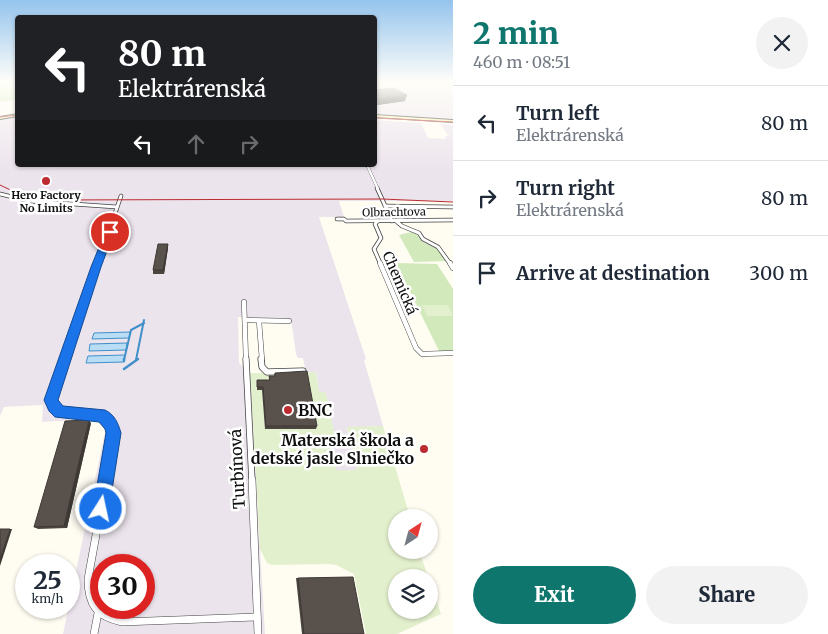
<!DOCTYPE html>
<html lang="en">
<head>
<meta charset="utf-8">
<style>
  :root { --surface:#fff; --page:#f2f2f3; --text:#1f2937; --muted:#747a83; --line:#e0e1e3; --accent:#0f766e }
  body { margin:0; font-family:Merriweather,serif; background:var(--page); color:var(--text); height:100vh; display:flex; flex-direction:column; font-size:19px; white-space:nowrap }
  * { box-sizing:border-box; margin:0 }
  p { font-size:16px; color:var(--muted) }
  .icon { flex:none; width:28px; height:28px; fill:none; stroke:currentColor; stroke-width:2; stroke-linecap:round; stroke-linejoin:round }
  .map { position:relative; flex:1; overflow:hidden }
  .details { display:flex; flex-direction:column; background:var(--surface); width:375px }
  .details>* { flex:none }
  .banner { position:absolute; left:15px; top:15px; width:362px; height:152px; border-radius:5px; box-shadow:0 1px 4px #0004; background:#202124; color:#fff; overflow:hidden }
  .needle { width:32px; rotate:36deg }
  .tools { position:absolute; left:388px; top:509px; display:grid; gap:10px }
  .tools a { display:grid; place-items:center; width:50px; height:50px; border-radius:50%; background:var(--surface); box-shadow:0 1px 4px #0004; font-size:25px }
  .speed { position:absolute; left:15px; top:554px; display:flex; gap:10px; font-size:25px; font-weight:700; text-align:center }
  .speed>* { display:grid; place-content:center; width:65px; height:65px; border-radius:50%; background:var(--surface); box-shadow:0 1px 4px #0004; line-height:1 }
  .speed small { font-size:12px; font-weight:400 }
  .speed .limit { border:8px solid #d22; background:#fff; color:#111 }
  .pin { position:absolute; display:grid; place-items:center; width:42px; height:42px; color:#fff; margin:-21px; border:2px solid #fff; border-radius:50%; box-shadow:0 1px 5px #0007 }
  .me { position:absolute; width:55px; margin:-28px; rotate:10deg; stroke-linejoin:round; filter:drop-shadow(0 0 4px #0008) }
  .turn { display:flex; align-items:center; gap:18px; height:105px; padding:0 20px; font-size:22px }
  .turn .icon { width:65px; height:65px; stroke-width:2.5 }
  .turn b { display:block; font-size:35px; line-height:42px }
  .lanes { display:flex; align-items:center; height:48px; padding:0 20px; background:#0003; justify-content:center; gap:25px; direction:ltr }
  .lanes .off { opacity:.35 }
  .round { display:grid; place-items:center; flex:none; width:52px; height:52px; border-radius:26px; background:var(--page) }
  .headline { display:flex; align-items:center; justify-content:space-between; height:85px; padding:0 20px }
  h1 { font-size:30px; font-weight:800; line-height:38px; color:var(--accent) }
  .cta { display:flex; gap:10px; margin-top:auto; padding:10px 20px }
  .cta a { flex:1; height:58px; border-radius:30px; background:var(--accent); color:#fff; font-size:20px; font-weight:800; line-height:58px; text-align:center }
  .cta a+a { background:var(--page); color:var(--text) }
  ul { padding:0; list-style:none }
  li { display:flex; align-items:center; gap:15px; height:75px; padding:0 20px; border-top:1px solid var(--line) }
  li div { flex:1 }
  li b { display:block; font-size:19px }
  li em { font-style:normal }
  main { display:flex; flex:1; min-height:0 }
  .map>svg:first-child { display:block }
  .industrial { fill:#ece4ed; fill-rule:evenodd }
  .green { fill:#d2e9bc }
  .pitch { fill:#e3f0cd }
  .water { fill:#b8ddf4; stroke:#4190c9 }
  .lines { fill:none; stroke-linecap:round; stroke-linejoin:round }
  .stream-far1 { stroke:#4190c9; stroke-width:2 }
  .stream { stroke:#4190c9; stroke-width:2.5 }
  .minor-far4-casing { stroke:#424242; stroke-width:3 }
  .minor-far3-casing { stroke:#424242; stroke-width:4.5 }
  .minor-far2-casing { stroke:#424242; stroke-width:5.5 }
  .minor-far1-casing { stroke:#424242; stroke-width:7 }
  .minor-casing { stroke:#424242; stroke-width:8 }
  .secondary-casing { stroke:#313131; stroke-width:2 }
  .minor-far4 { stroke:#fff; stroke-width:2.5 }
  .minor-far3 { stroke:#fff; stroke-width:3 }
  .minor-far2 { stroke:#fff; stroke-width:4.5 }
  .minor-far1 { stroke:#fff; stroke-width:5.5 }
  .minor { stroke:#fff; stroke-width:7 }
  .secondary { fill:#fcf5af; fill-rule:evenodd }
  .tram { stroke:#bc2b2f; stroke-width:1 }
  .rail { stroke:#bc2b2f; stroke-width:1 }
  .wall { fill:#4c4641 }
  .shaded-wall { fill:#3e3935 }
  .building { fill:#58514c; stroke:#3e3935 }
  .route { fill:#1a73e8; stroke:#114b97 }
  .poi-dot { fill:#bc2b2f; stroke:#fff; stroke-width:2 }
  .labels { text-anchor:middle; stroke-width:5; stroke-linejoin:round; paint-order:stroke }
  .far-poi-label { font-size:11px; font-weight:bold; fill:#0f0f0f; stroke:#fff }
  .far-street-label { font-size:11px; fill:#0f0f0f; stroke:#fff }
  .street-label { font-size:14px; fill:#0f0f0f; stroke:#fff }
  .near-poi-label { font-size:16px; font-weight:bold; fill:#0f0f0f; stroke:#fff; text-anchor:start }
  .near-street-label { font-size:16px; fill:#0f0f0f; stroke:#fff }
</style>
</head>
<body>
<main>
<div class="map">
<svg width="453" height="634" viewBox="0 0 453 634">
  <rect width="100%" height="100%" fill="#fffcf2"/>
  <g class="industrial">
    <polygon points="375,82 453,82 453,120 375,115"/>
    <path d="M17,117L18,165H375V120L421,123L428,138L446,139L445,136L450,135L446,133L441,124L453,125V201H339L344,217H319L366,359L364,360L383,426L347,428L357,470H336L330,437H335L323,393L319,391L316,372H306L303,358H298L296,354L291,319L238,317L239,363L250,373L265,634H63L107,422L56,421L42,422L43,405L4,407L0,416V119ZM101,565H144V608H101Z"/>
  </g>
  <g class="green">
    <polygon points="0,82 17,82 17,100 0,102"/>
    <polygon points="411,232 416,234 423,242 439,250 447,261 414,262 399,235"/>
    <polygon points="396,263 437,264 453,289 453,353 440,353"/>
  </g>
  <g class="pitch">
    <polygon points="422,305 448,305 453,316 427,316"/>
    <polygon points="316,372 319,391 326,393 335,437 330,438 336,470 357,470 347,427 383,426 410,517 396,518 396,550 419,550 428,577 396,578 396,610 429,610 429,578 441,614 397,634 366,634 354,574 336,565 328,564 272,565 267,563 260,549 250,373"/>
  </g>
  <g class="water">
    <polygon points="130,332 129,338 92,339 94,333"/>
    <polygon points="127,343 126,350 89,351 90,344"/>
    <polygon points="125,355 124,362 86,363 88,356"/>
  </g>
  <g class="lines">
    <g class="stream-far1">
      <polyline points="124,360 131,330 144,323"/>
      <polyline points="136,360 144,320"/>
    </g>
    <g class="stream">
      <polyline points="124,361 124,359"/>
      <polyline points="124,369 138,359"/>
    </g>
    <defs>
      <polyline id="minor-far4" points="367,165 378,189"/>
      <g id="minor-far3">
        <polyline points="377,188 392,221"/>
        <polyline points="0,194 29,201 117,207"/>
        <polyline points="385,206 453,207"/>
        <polyline points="337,219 344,219 346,221 453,220"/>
        <polyline points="378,221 375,224 381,238 374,249 381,265"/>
        <polyline points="396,221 402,226 419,233 423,239 438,247 451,265"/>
        <polyline points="97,265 121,196"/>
      </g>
      <g id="minor-far2">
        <polyline points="380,263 416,348 422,354 453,353"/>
        <polyline points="450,263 453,268"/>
        <polyline points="244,302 246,360"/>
        <polyline points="245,320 289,321"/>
        <polyline points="259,321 262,360"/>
        <polyline points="65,360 98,263"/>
      </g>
      <g id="minor-far1">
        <polyline points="65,359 51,400 60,413 100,415 108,421 113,429 106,481"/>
        <polyline points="246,359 252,481"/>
        <polyline points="261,359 262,367 267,372 303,371"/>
      </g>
      <g id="minor">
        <path d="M106,480L88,579C88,605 97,617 122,622L257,617"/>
        <polyline points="252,480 258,634"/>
        <polyline points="94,634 98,613"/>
      </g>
      <g id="secondary">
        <polygon points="18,114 18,116 0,119 0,117"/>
        <polygon points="375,115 453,120 453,122 375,117"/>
      </g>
    </defs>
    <use href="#minor-far4" class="minor-far4-casing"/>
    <use href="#minor-far3" class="minor-far3-casing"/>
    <use href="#minor-far2" class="minor-far2-casing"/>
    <use href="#minor-far1" class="minor-far1-casing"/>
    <use href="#minor" class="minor-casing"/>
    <use href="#secondary" class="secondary-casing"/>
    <use href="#minor-far4" class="minor-far4"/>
    <use href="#minor-far3" class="minor-far3"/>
    <use href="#minor-far2" class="minor-far2"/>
    <use href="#minor-far1" class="minor-far1"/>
    <use href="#minor" class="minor"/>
    <use href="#secondary" class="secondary"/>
    <g class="tram">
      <polyline points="0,117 18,115"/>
      <polyline points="375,118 453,122"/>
    </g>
    <polyline class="rail" points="0,185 23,196 52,200 382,199 453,202"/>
  </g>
  <g class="wall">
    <polygon points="375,90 405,101 377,105 375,104"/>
    <polygon points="168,244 168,248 164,274 153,274 153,270"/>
    <polygon points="275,373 317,426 316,429 265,429 262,390 257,390 257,380 269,380 269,376 274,376"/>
    <polygon points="91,423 67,528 38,529 34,527"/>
    <polygon points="296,578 298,578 364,634 302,634"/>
  </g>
  <g class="shaded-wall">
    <polygon points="407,95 405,101 377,105 379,99"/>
    <polygon points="168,244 168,248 164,274 163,270"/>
    <polygon points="89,420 91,423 67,528 64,526"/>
    <polygon points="10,529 12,529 0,566 0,559"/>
  </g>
  <g class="building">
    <polygon points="393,88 407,95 379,99 375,97 375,90"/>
    <polygon points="158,244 168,244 163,270 153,270"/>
    <polygon points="307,371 317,426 266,426 263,387 257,387 257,380 270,380 269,376 275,376 275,373"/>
    <polygon points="89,420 64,526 34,527 65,421"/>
    <polygon points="0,529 10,529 0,559"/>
    <polygon points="353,577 364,634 304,634 298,578"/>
  </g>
  <linearGradient id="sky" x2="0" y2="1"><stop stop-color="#95c4ed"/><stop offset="0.48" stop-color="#fffef9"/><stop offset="1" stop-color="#fffef9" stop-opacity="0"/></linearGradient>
  <rect width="453" height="171" fill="url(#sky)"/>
  <path class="route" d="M106,230H113L114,232L101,267L58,400L63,406L105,410C115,415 118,423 121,433L109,509L107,515L101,517L95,515L93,509L106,433L105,429L99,422L55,417L49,411L44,400L91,267Z"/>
  <g class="poi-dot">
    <circle cx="46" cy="181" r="5"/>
    <circle cx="288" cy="410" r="5"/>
    <circle cx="424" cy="449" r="5"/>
  </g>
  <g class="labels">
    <g class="far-poi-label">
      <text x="46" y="199">Hero Factory<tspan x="46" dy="13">No Limits</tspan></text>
    </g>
    <g class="far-street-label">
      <text transform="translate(394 212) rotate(-1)" y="4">Olbrachtova</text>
    </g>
    <g class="street-label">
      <text transform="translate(400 283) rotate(67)" y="5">Chemická</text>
    </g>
    <g class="near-poi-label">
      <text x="298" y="416">BNC</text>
      <text x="414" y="446" text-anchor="end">Materská škola a<tspan x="414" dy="18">detské jasle Slniečko</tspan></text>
    </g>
    <g class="near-street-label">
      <text transform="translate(237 469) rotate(-93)" y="6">Turbínová</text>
    </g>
  </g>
</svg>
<div class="tools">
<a><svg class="needle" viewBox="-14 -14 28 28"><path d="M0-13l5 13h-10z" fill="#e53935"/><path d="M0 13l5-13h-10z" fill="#747a83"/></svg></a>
<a><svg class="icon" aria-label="layers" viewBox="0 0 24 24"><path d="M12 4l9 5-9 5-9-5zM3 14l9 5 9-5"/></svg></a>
</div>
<div class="speed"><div>25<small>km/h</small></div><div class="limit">30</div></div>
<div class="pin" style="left:110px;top:232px;background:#d93025"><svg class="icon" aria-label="arrive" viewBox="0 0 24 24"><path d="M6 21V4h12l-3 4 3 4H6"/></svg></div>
<svg class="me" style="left:101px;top:509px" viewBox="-20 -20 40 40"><circle r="17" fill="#1a73e8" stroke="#fff" stroke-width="3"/><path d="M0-11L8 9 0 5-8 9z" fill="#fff"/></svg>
<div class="banner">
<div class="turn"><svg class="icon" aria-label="left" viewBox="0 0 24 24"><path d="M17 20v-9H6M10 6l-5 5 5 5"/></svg><div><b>80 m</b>Elektrárenská</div></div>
<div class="lanes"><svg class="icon" aria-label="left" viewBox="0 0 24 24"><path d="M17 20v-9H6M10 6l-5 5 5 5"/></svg><svg class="icon off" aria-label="ahead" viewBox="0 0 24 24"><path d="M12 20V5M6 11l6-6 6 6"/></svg><svg class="icon off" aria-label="right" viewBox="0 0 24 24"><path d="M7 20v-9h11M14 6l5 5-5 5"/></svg></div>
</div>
</div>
<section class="details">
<div class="headline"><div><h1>2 min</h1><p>460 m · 08:51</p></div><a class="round"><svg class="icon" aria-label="close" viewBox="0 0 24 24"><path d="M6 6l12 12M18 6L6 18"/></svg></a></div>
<ul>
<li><svg class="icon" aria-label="left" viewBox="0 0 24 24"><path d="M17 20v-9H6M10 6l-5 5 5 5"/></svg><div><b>Turn left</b><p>Elektrárenská</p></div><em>80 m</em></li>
<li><svg class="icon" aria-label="right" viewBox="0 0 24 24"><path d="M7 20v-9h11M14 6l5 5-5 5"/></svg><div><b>Turn right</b><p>Elektrárenská</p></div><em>80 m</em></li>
<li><svg class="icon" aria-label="arrive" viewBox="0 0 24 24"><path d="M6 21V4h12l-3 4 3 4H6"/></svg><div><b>Arrive at destination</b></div><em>300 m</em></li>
</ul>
<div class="cta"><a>Exit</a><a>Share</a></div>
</section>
</main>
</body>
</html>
